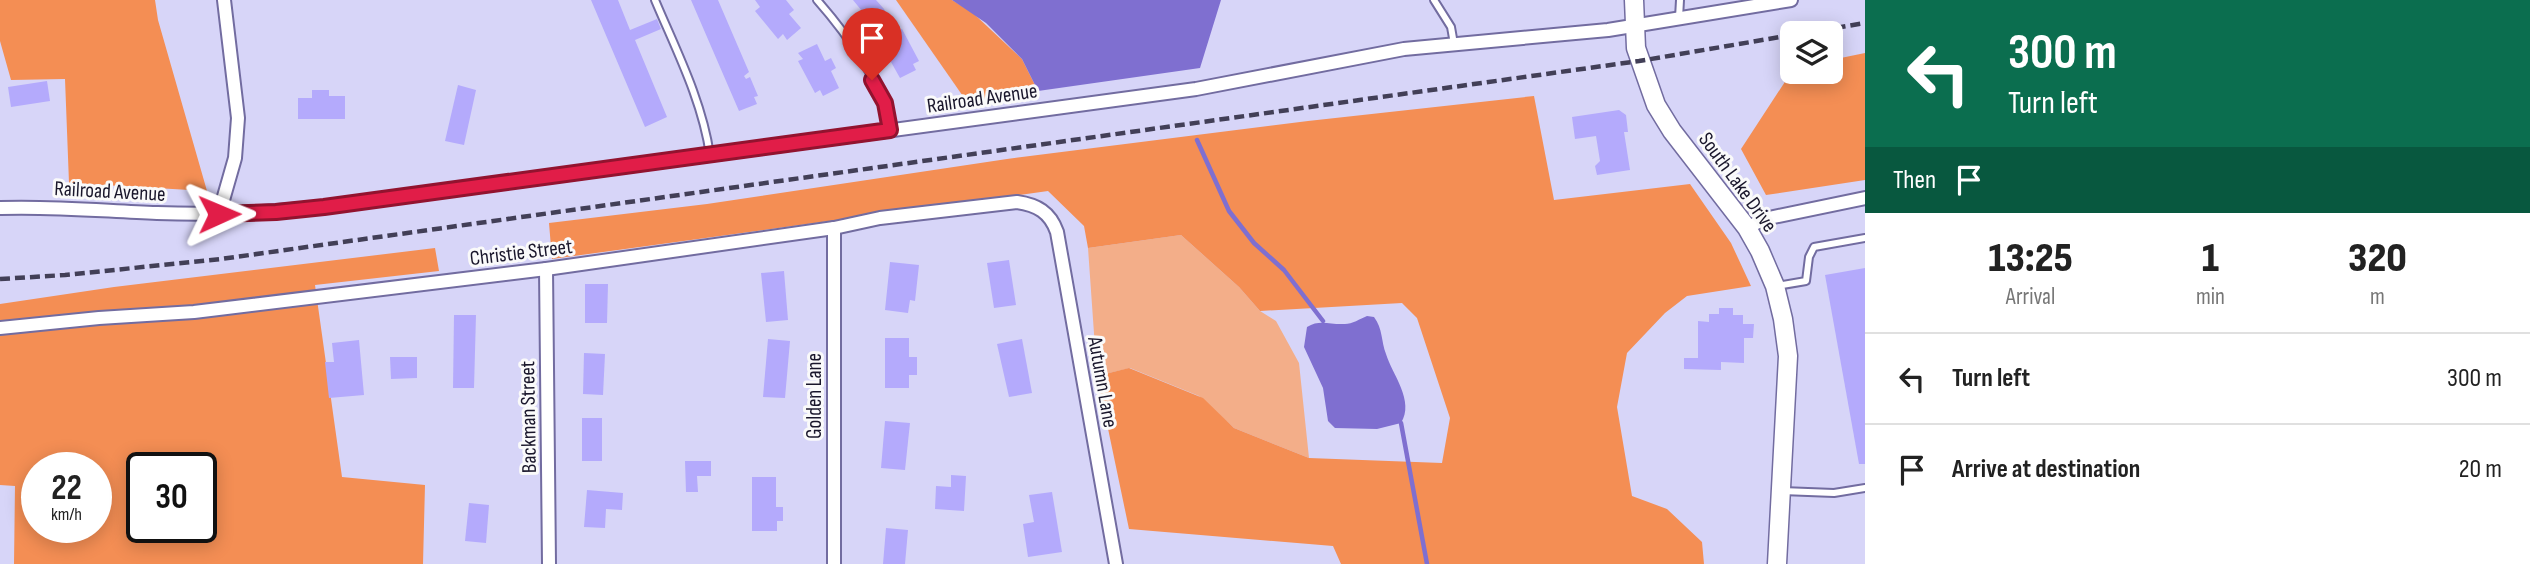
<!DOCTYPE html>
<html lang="en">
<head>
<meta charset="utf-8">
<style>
  :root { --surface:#fff; --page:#f2f2f2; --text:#222; --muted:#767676; --line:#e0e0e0 }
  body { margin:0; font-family:"Sofia Sans Condensed",sans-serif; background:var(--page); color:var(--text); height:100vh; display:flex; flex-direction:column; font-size:26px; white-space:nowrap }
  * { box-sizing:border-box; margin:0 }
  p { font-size:23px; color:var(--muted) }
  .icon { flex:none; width:38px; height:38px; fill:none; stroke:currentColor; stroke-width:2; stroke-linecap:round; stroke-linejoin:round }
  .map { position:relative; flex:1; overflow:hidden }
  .drawer { display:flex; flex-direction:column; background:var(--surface); width:665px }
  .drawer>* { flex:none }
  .top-card { background:#0b6e4f; color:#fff; overflow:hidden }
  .fabs { position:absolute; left:1780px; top:21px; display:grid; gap:14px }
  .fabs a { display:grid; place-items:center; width:63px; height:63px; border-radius:10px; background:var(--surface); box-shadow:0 4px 18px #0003; font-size:35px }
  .speed { position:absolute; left:21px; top:452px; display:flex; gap:14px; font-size:35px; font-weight:700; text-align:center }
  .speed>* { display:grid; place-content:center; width:91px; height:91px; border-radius:50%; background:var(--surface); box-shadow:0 4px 18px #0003; line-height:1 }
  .speed small { font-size:18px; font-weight:400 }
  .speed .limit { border:4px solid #111; border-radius:10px; background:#fff; color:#111 }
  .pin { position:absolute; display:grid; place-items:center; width:60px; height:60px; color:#fff; margin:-72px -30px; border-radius:50% 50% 50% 0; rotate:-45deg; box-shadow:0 0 7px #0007 }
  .pin .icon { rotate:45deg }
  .me { position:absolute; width:77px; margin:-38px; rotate:89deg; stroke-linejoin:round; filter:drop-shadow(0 0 5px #0008) }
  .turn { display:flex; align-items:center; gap:24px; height:147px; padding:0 28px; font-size:32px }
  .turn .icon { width:91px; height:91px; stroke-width:2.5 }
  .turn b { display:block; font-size:49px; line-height:60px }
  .then { display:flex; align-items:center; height:66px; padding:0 28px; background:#0003; gap:14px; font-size:26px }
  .eta { display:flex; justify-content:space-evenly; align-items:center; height:119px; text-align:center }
  .eta b { font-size:42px; font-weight:800; line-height:49px }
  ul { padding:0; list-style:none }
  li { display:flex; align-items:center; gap:21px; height:91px; padding:0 28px; border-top:2px solid var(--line) }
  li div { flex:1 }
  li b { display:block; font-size:26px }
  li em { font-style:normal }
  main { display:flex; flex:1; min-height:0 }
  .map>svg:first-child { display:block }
  .green { fill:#f3ae89 }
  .forest { fill:#f48e54; fill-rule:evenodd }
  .water { fill:#7f6fd0 }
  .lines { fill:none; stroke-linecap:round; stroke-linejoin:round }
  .stream { stroke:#7f6fd0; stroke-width:4.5 }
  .building { fill:#b4aafc }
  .service-casing { stroke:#726ca0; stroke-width:10 }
  .minor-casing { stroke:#726ca0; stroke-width:16 }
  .secondary-casing { stroke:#726ca0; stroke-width:21 }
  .service { stroke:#fff; stroke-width:6 }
  .minor { stroke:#fff; stroke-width:12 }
  .secondary { stroke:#fff; stroke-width:18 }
  .rail { stroke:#423f57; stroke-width:4.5; stroke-dasharray:10 5; stroke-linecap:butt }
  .route-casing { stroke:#92132f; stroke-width:18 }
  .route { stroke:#e11d48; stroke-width:12 }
  .labels { text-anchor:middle; stroke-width:6; stroke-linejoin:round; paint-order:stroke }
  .street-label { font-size:21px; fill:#19162b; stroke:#fafafa }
</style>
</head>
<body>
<main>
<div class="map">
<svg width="1865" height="564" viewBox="0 0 1865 564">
  <rect width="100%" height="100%" fill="#d7d5f8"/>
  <polygon class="green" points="1181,235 1239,287 1260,311 1276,321 1299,363 1309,458 1234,428 1199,396 1130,368 1097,376 1088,248"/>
  <g class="forest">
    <polygon points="0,0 155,0 158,20 207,191 69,183 65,79 11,80 0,41"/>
    <polygon points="896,0 952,0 973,13 1022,59 1038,91 967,102"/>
    <polygon points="1865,53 1865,180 1766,195 1741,149 1792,71 1830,72 1831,60"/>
    <polygon points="1534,96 1554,200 1690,184 1731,243 1751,286 1687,296 1665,313 1627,353 1617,407 1632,496 1667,509 1702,542 1704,564 1341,564 1333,546 1129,529 1097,376 1129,368 1203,398 1234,428 1309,458 1442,463 1450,418 1417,318 1402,303 1260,311 1239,287 1181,235 1088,248 1084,226 1048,191 552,259 549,223 707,204 1007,159 1308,121"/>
    <path d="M435,248L439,271L315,285L342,477L425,485L423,564H14L15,486L0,485V304L114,287ZM37,467H96V527H37ZM142,467H201V527H142Z"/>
  </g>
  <g class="water">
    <polygon points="952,0 1221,0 1200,68 1038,91 1022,59 986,23"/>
    <path d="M1367,316L1374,317C1383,329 1381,341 1386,354C1392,374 1415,401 1401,423L1377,429L1335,428L1328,421L1323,388L1304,347L1307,327C1320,319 1330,325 1345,324C1352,324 1360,319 1367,316Z"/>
  </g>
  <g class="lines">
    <g class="stream">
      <polyline points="1197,140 1229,211 1254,243 1284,270 1323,321"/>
      <polyline points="1401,423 1427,564"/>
    </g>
  </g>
  <g class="building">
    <polygon points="591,0 618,0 630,30 657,19 661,29 635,40 667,117 645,127"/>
    <polygon points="691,0 718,0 749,72 744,76 746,79 750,77 758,96 754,97 757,104 739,111"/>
    <polygon points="755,0 786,0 794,10 789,14 801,28 787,40 783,34 778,39 755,11 760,7"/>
    <polygon points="853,0 876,0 884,9 896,32 902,29 919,61 913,64 916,70 900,78 891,62 886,64 880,54 886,51 877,34 880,33"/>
    <polygon points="817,44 825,61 831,58 836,68 831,71 839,88 823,96 820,90 815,93 798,61 803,59 798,53"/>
    <polygon points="47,81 50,101 11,107 8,87"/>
    <polygon points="458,85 476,90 464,145 445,141"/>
    <polygon points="312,90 329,90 329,96 345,96 345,119 298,119 298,98 312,98"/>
    <polygon points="1619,110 1626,115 1628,132 1624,132 1630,170 1597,175 1595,166 1600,161 1596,136 1575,139 1572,117"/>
    <polygon points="1009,260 1016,305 994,308 987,263"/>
    <polygon points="890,262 919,265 915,301 910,300 908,313 885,310"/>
    <polygon points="1865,268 1865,464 1859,464 1825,275"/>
    <polygon points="784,271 788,320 766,322 761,273"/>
    <polygon points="585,284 608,284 607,323 585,323"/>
    <polygon points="1719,308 1733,308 1733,315 1743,315 1743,324 1754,324 1753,338 1744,338 1744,363 1721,362 1721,370 1684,369 1684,358 1698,358 1698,321 1709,322 1709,314 1719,314"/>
    <polygon points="454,315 476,315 474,388 453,388"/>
    <polygon points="885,338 909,338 909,357 917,357 917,375 909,375 909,388 885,388"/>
    <polygon points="768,339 790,341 785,398 763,397"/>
    <polygon points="1022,339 1032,393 1009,397 997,344"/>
    <polygon points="359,340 364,395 329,398 325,362 334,362 332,343"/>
    <polygon points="584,353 605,354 603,395 583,394"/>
    <polygon points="390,357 417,357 417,378 391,379"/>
    <rect x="582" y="418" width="20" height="43"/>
    <polygon points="885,421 910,423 905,470 881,468"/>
    <polygon points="685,461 711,461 711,476 697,476 698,492 686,492"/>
    <polygon points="951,475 966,476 964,511 935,509 936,486 951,487"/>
    <polygon points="752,477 776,477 776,507 783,507 783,521 777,521 777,531 752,531"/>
    <polygon points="587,490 623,493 622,510 606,509 605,528 584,527"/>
    <polygon points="1052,492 1062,552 1028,557 1023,524 1034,522 1029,495"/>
    <polygon points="469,503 489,505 486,543 465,541"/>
    <polygon points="886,528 908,530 905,564 883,564"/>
  </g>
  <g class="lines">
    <defs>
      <g id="service">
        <path d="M655,0C676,50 702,100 710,155"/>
        <path d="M817,0C847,34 884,85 890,130"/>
        <polyline points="1434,0 1451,27 1454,44"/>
        <polyline points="1679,18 1680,0"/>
        <polyline points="1777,286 1806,281 1809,257 1814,247 1865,238"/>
        <polyline points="1782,491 1834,493 1865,488"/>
      </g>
      <g id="minor">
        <path d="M0,208C53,206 104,211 157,213C213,215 268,213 324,207L1196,89L1404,49L1608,30L1791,0"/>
        <polyline points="219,214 235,158 238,118 224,0"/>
        <polyline points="834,228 834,564"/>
        <polyline points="1747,228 1764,219 1865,198"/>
        <polyline points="546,269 549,564"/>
        <path d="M0,328L99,318L194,312L546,269L834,228L880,218L1017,202C1037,205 1050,212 1057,232L1116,564"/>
      </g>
      <polyline id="secondary" points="1634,0 1636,48 1656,105 1672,131 1747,228 1760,251 1775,286 1783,319 1788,356 1777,564"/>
    </defs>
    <use href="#service" class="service-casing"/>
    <use href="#minor" class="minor-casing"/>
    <use href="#secondary" class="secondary-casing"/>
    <use href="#service" class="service"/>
    <use href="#minor" class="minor"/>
    <use href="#secondary" class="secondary"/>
    <g class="rail">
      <polyline points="1806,33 1865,23"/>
      <polyline points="0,279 65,275 221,259 1639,61 1792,35"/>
    </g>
  </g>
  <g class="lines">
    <defs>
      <polyline id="route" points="219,214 276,212 324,207 890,130 885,103 872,80"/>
    </defs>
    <use href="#route" class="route-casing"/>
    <use href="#route" class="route"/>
  </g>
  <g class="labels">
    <g class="street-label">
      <text transform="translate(982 98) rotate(-8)" y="7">Railroad Avenue</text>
      <text transform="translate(1738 182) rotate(54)" y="7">South Lake Drive</text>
      <text transform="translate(110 191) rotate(3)" y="7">Railroad Avenue</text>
      <text transform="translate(521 252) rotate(-7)" y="7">Christie Street</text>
      <text transform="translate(1103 382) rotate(80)" y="7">Autumn Lane</text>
      <text transform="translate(814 396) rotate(-90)" y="7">Golden Lane</text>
      <text transform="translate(528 417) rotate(-91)" y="7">Backman Street</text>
    </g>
  </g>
</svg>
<div class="fabs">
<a><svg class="icon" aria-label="layers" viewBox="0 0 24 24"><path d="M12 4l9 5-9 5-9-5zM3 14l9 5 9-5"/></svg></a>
</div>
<div class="speed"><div>22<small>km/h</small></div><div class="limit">30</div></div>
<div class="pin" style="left:872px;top:80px;background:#d93025"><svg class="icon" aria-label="arrive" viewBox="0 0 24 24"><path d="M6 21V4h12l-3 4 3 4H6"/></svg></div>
<svg class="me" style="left:219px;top:214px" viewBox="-20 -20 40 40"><path d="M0-17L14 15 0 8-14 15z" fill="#e11d48" stroke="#fff" stroke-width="4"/></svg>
</div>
<section class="drawer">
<div class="top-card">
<div class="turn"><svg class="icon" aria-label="left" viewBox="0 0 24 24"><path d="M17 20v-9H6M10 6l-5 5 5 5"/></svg><div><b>300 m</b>Turn left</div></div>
<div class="then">Then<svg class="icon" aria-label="arrive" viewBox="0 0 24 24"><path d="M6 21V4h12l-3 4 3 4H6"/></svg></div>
</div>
<div class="eta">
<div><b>13:25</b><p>Arrival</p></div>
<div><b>1</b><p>min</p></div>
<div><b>320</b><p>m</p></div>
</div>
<ul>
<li><svg class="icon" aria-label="left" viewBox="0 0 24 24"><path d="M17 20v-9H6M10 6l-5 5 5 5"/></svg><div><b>Turn left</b></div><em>300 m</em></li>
<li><svg class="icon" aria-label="arrive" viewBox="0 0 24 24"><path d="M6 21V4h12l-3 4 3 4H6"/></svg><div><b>Arrive at destination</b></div><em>20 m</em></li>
</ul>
</section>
</main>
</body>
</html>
